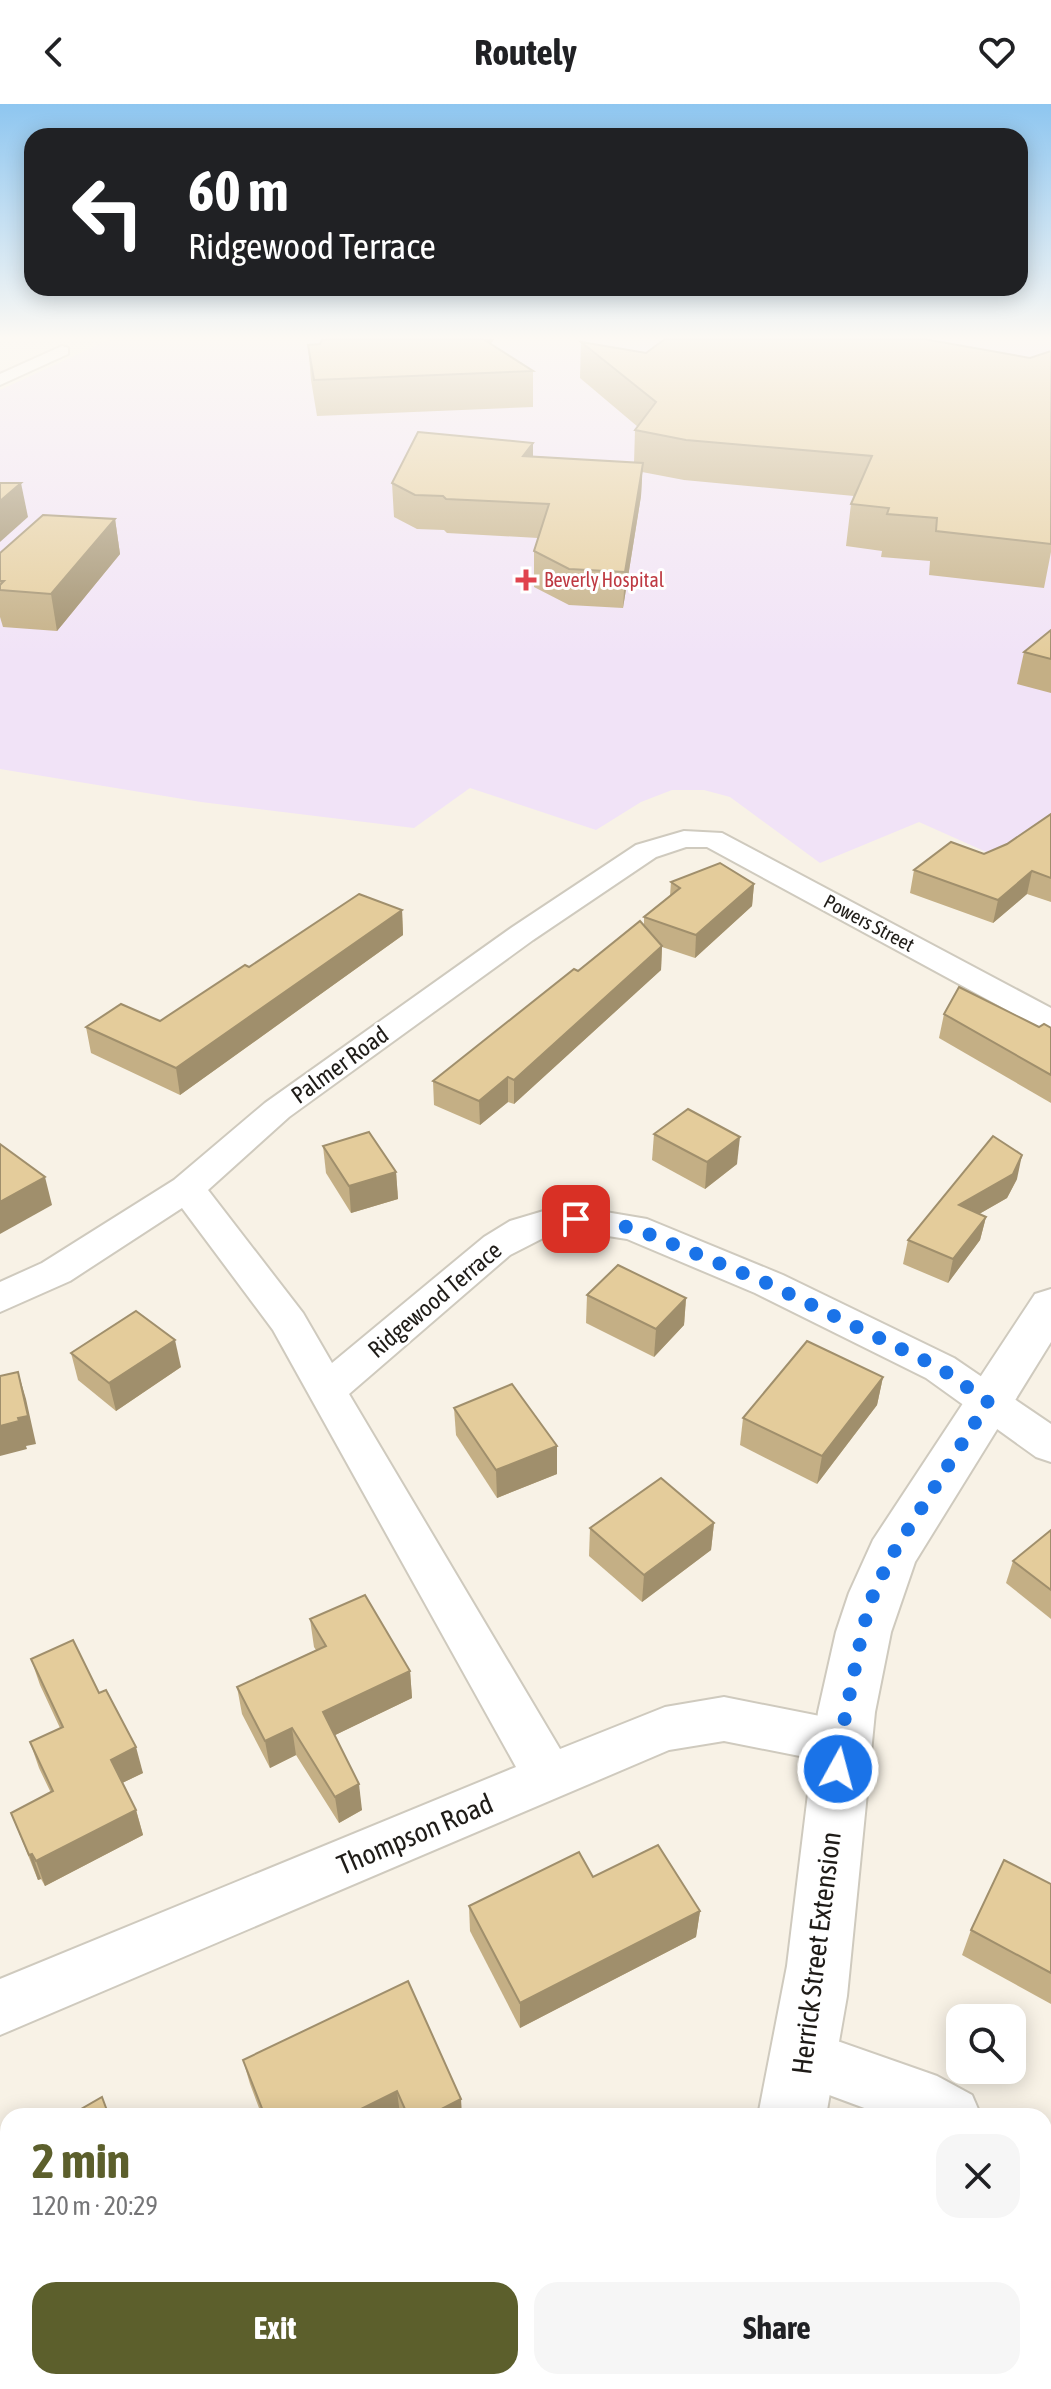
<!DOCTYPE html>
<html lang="en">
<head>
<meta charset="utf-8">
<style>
  :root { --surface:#fff; --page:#f6f6f6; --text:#202124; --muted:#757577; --accent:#5c5f2c }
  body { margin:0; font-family:"Asap Condensed",sans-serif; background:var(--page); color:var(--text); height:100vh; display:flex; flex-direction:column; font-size:30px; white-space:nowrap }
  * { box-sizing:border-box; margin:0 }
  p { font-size:26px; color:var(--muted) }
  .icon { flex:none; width:44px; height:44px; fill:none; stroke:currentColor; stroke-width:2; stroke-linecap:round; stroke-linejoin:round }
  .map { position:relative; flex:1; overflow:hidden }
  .details { position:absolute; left:0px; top:2004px; width:1052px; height:282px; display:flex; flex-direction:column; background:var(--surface); border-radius:24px 24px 0 0; box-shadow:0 4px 20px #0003 }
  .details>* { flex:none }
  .top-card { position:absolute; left:24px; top:24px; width:1004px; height:168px; border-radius:24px; box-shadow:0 4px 20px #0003; background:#202124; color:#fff; overflow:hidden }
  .fabs { position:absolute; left:946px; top:1900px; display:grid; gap:16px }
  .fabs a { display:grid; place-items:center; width:80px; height:80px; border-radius:16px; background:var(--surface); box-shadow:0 4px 20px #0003; font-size:40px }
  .pin { position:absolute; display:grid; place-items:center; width:68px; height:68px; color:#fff; margin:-34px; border-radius:16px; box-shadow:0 4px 12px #0006 }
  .me { position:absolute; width:88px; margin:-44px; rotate:7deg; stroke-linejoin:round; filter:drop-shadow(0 0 6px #0008) }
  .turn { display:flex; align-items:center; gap:28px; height:168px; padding:0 32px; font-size:36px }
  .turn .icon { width:104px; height:104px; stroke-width:2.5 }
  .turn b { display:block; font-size:56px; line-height:68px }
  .round { display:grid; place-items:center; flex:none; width:84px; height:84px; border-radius:24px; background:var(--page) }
  .summary { display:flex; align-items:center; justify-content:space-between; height:136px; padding:0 32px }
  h1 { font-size:48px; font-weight:700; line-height:60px; color:var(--accent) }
  .action { display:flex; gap:16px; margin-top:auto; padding:16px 32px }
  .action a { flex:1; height:92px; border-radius:24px; background:var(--accent); color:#fff; font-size:32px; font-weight:700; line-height:92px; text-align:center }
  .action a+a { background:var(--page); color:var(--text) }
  header { display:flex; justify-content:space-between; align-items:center; height:104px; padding:0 32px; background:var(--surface); font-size:36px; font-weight:700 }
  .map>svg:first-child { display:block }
  .medical { fill:#f1e3f7 }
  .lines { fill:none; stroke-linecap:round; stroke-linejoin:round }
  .minor-casing { stroke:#cfcabe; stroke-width:4 }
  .tertiary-casing { stroke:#cfcabe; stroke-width:4 }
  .minor { fill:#fff; fill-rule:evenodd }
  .tertiary { fill:#fff; fill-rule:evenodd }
  .wall { fill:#c4af85 }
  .shaded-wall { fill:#a08f6c }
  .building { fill:#e4cc9b; stroke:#a08f6c; stroke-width:2 }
  .route { stroke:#1a73e8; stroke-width:14; stroke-dasharray:0 25.2 }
  .health-dot { fill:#e0444e; stroke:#fff; stroke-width:3 }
  .labels { text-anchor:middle; stroke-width:6; stroke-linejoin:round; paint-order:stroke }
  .far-health-label { font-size:20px; fill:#be3a42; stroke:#fff; text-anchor:start }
  .far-street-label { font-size:20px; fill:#1f1c18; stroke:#fff }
  .street-label { font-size:24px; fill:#1f1c18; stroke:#fff }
  .near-street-label { font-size:28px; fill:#1f1c18; stroke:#fff }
</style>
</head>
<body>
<header><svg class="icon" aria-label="back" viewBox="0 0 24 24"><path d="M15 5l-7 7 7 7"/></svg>Routely<svg class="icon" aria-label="heart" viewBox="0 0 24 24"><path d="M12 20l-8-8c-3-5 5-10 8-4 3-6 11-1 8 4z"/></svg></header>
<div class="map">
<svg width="1051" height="2285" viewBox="0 0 1051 2285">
  <rect width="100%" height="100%" fill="#f8f2e6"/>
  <polygon class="medical" points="111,235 1051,235 1051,721 1002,755 919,718 820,759 730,693 704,686 672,686 641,698 596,726 470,684 414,724 201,698 0,665 0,286"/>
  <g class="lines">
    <defs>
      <g id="minor">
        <polygon points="62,242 68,244 68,250 0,281 0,270"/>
        <polygon points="684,727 722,729 1051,904 1051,927 1040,924 707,743 686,743 656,753 533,836 289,1013 208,1086 303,1209 332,1259 484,1133 510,1117 547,1106 576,1103 647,1115 783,1171 954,1254 1051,1320 1051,1358 1036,1353 926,1274 755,1189 627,1135 576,1127 551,1130 510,1151 349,1290 560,1645 665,1603 724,1593 840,1616 858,1622 865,1638 858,1654 840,1660 724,1637 669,1646 0,1931 0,1875 516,1663 273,1226 182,1104 70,1177 0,1208 0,1178 42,1159 174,1076 265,999 511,824 636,741"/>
        <polygon points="806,1926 937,1972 972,1991 981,2012 886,2012 786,1975 777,1955 786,1935"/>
        <polygon points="1044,2032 1051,2035 1051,2096 1044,2093"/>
      </g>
      <g id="tertiary">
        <polygon points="1051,1185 1051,1238 915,1458 891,1528 875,1608 847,1892 826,2012 758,2012 787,1862 818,1608 836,1528 849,1489 873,1436 1035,1190"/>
        <polygon points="693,2278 769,2278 767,2285 691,2285"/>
      </g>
    </defs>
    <use href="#minor" class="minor-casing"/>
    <use href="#tertiary" class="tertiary-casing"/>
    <use href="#minor" class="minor"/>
    <use href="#tertiary" class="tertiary"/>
  </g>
  <g class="wall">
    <polygon points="581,238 646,249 1030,254 1051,247 1051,448 1044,484 929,471 930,457 881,453 882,447 846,442 851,400 854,392 684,376 642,368 641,392 623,504 569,501 534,483 534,447 538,434 447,429 444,426 417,425 394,413 392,379 533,339 533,352 634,359 635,326 638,323 580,274"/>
    <polygon points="490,240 533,267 533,303 317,312 311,276 308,241"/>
    <polygon points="115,415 120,450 57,527 3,523 0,513 0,477"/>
    <polygon points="1051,526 1051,589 1017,580 1024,548"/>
    <polygon points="1051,710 1051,798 1027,790 993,819 910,789 914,766 984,750 1007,740"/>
    <polygon points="671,778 754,780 752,802 695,854 662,843 661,866 514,1000 508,998 480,1021 434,1001 433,977 578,867 644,822 644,813 670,792"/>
    <polygon points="402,806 403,831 180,991 91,949 86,923 160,917 249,863"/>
    <polygon points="944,910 1051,924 1051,999 939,934"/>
    <polygon points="654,1030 737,1060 705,1085 652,1056"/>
    <polygon points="323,1042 396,1068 398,1095 351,1109 326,1069"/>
    <polygon points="1017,1075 1007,1094 979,1110 986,1113 980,1136 948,1179 903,1160 908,1136"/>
    <polygon points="587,1191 686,1194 684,1221 654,1253 586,1219"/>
    <polygon points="71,1249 181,1263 116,1307 78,1276"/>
    <polygon points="883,1273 877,1301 817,1380 740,1341 743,1314"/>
    <polygon points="454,1304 557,1370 497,1394 456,1331"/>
    <polygon points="714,1419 711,1446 642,1498 589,1452 590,1424"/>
    <polygon points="1051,1426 1051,1515 1006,1479 1013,1457"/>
    <polygon points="310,1515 410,1567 412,1594 335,1631 362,1706 339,1719 296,1651 270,1664 242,1610 237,1583 316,1546 314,1543"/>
    <polygon points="31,1555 99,1589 143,1669 122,1679 136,1706 143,1731 45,1782 41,1775 38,1776 11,1709 51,1689 39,1664 30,1638 60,1624 40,1581"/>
    <polygon points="1051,1780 1051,1900 962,1851 971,1826"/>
    <polygon points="469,1802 700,1807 696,1833 520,1924 470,1827"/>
    <polygon points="408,1877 462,2012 400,2012 400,2010 396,2012 262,2012 250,1980 243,1956"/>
    <polygon points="1046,2191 1051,2285 962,2285 953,2278 1044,2278"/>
  </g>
  <g class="shaded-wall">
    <polygon points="469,235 495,235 470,261"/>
    <polygon points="533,339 533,371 523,352"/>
    <polygon points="643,359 641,392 623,504 625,468"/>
    <polygon points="21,379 28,413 0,438 0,397"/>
    <polygon points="115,415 120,450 57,527 51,490"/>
    <polygon points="1032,767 1027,790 993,819 998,796"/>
    <polygon points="754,780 752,802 695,854 696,831"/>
    <polygon points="402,806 403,831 180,991 176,964"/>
    <polygon points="662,842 661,866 514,1000 514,976"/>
    <polygon points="508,973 508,998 480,1021 479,997"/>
    <polygon points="740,1033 737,1060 705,1085 707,1058"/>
    <polygon points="1022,1051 1017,1075 1007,1094 953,1125 959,1101"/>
    <polygon points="396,1068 398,1095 351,1109 349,1082"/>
    <polygon points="45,1073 52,1101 0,1130 0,1098"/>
    <polygon points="986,1113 980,1136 948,1179 953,1155"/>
    <polygon points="686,1194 684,1221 654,1253 656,1225"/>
    <polygon points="175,1236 181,1263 116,1307 109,1279"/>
    <polygon points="18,1268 26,1295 36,1340 26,1342 27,1345 0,1352 0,1322"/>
    <polygon points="883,1273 877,1301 817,1380 822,1352"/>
    <polygon points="557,1342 557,1370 497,1394 496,1366"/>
    <polygon points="714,1419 711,1446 642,1498 644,1471"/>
    <polygon points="410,1567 412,1594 327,1635 323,1608"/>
    <polygon points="292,1624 296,1651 270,1664 265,1637"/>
    <polygon points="136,1643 143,1669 118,1681 111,1656"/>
    <polygon points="359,1680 362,1706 339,1719 335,1693"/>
    <polygon points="136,1706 143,1731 45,1782 36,1757"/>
    <polygon points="32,1750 41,1775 38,1776 29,1751"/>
    <polygon points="700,1807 696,1833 520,1924 520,1899"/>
    <polygon points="397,1987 400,2010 396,2012 347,2012"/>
    <polygon points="461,1995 462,2012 428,2012"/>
  </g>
  <g class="building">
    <polygon points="483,235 533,267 314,276 308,241 320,240 322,236 335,235"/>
    <polygon points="665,235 924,235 1030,254 1051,247 1051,440 936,427 937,414 887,410 889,404 851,400 872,352 686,336 635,326 656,298 581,238 646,249"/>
    <polygon points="418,328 533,339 523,352 643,359 625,468 569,465 534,447 549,400 446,395 443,392 415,391 392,379"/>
    <polygon points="0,379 21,379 0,397"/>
    <polygon points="43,411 115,415 51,490 0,486 0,481 4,477 0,477 0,449"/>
    <polygon points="1051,526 1051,555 1024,548"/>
    <polygon points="1051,710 1051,774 1032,767 998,796 914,766 951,738 984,750 1007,740"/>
    <polygon points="720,759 754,780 696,831 644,813 680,784 671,778"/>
    <polygon points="359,790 402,806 176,964 86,923 121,900 160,917 245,861 249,863"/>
    <polygon points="640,817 662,842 514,976 508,973 479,997 433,977 574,865 578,867"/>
    <polygon points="959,883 1039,923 1044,920 1051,924 1051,971 944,910"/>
    <polygon points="688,1005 740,1033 707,1058 654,1030"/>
    <polygon points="369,1028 396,1068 349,1082 323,1042"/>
    <polygon points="993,1032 1022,1051 1013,1070 959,1101 986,1113 953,1155 908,1136"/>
    <polygon points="0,1040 45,1073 0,1098"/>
    <polygon points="618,1161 686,1194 656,1225 587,1191"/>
    <polygon points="136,1207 175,1236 109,1279 71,1249"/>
    <polygon points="807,1237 883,1273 822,1352 743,1314"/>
    <polygon points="18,1268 28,1312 18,1314 19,1317 0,1322 0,1272"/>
    <polygon points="512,1280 557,1342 496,1366 454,1304"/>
    <polygon points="661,1374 714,1419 644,1471 590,1424"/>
    <polygon points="1051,1426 1051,1486 1013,1457"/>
    <polygon points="365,1491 410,1567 323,1608 359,1680 335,1693 292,1624 265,1637 237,1583 326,1542 310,1515"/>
    <polygon points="73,1536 99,1589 106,1586 136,1643 111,1656 136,1706 36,1757 32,1750 29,1751 11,1709 53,1687 30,1638 63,1623 31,1555"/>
    <polygon points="658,1741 700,1807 520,1899 469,1802 579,1748 593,1773"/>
    <polygon points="1004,1756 1051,1780 1051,1869 971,1826"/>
    <polygon points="408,1877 461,1995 428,2012 408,2012 397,1987 347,2012 265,2012 243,1956"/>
    <polygon points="102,1993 109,2012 69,2012"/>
    <polygon points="8,2040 8,2142 5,2144 0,2130 0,2044"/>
    <polygon points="1044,2166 1051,2171 1051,2180 1046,2191 1051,2194 1051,2285 1000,2285 990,2278 1044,2278"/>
    <polygon points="193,2278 195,2285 180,2285 192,2278"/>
  </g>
  <linearGradient id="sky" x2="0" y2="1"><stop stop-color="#8ec6f0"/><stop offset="0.42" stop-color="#fcf9f4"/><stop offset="1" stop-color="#fcf9f4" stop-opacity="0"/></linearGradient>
  <rect width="1051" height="555" fill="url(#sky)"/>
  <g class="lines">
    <polyline class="route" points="576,1115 634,1124 769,1180 940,1264 988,1298 892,1451 874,1488 863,1524 840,1638 838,1665"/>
  </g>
  <path class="health-dot" d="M522 464h8v8h8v8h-8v8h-8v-8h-8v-8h8z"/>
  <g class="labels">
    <g class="far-health-label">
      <text x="544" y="483">Beverly Hospital</text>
    </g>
    <g class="far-street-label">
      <text transform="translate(869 819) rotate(28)" y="7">Powers Street</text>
    </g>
    <g class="street-label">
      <text transform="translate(340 961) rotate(-36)" y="8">Palmer Road</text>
      <text transform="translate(435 1196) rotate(-40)" y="8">Ridgewood Terrace</text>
    </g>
    <g class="near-street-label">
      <text transform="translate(415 1730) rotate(-23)" y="10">Thompson Road</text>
      <text transform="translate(816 1849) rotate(-83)" y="10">Herrick Street Extension</text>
    </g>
  </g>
</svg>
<div class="fabs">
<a><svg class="icon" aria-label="search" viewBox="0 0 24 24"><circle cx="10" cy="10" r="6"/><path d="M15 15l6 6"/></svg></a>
</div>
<div class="pin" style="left:576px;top:1115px;background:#d93025"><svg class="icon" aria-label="arrive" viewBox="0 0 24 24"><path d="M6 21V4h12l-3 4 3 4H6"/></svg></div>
<svg class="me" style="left:838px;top:1665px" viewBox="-20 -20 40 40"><circle r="17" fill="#1a73e8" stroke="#fff" stroke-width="3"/><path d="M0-11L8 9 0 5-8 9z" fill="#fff"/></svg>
<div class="top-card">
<div class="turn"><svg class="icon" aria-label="left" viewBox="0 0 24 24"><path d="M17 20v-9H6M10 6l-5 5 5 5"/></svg><div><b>60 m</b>Ridgewood Terrace</div></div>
</div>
<section class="details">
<div class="summary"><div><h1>2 min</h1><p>120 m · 20:29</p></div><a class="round"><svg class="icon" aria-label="close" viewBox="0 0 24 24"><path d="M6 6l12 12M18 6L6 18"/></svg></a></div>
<div class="action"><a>Exit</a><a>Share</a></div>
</section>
</div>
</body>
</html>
